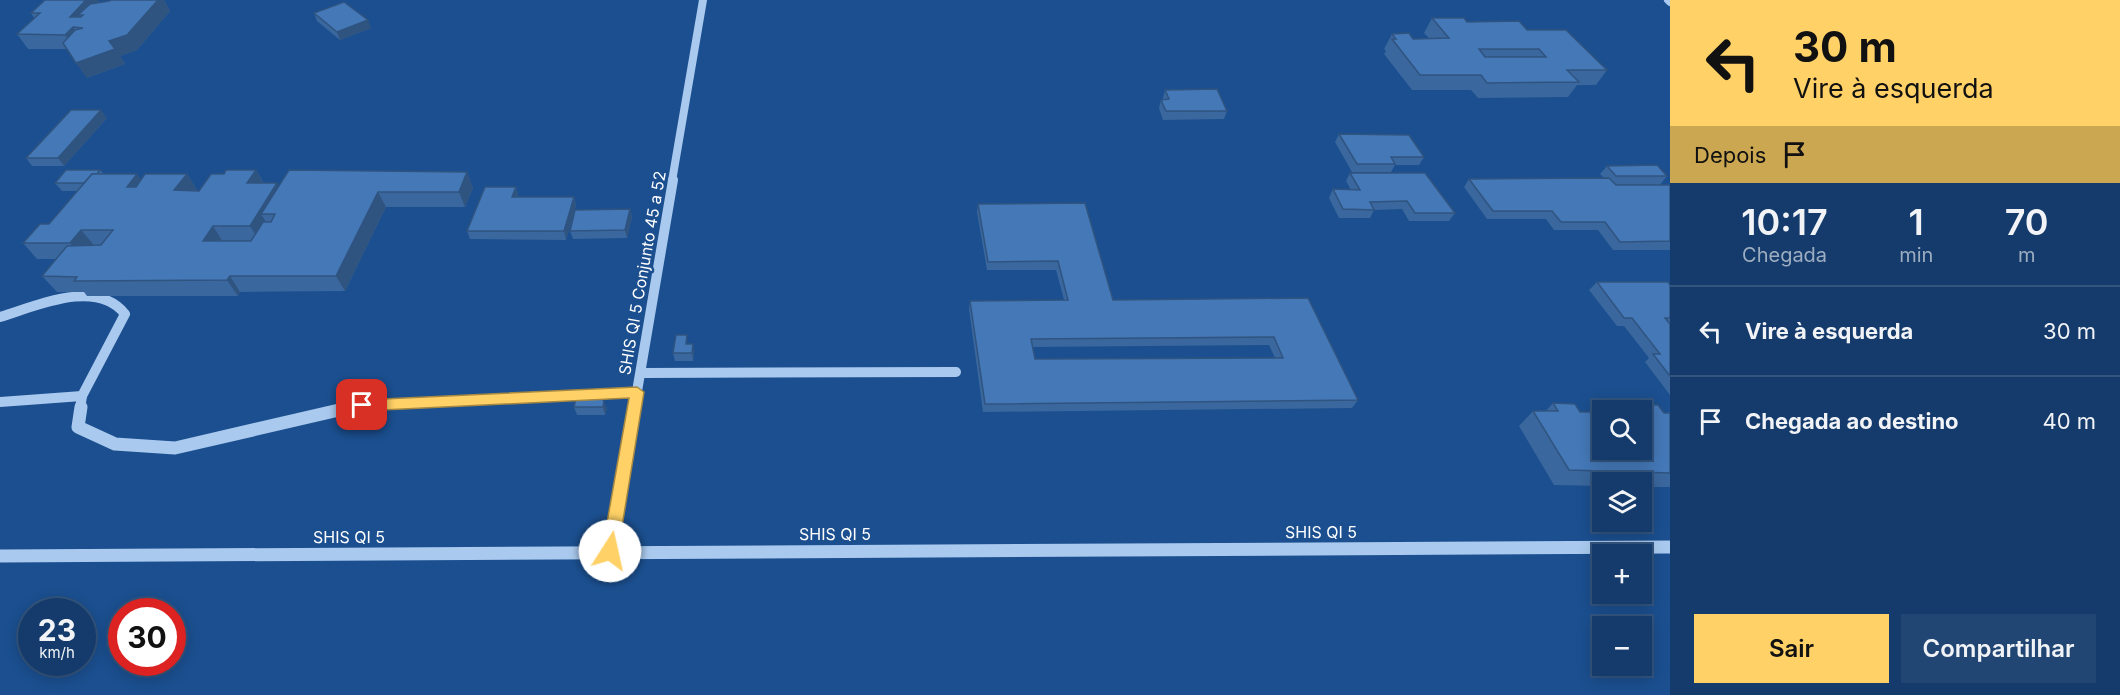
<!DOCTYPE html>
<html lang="pt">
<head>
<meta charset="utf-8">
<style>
  :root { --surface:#143b6b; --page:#214673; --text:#f1f3f6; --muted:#9dadc1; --line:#33557e; --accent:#ffd166 }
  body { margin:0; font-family:Inter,sans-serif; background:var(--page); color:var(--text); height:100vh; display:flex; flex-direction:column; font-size:22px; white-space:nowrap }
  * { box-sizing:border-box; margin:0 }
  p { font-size:20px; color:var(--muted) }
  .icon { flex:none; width:33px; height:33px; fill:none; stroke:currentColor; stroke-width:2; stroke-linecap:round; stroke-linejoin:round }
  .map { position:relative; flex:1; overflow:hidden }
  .panel { display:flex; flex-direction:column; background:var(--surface); width:450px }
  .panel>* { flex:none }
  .guide { background:#ffd166; color:#111; overflow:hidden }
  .controls { position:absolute; left:1592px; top:400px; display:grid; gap:12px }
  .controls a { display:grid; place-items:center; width:60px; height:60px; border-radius:0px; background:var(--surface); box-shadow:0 3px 15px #0003,0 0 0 2px var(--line); font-size:30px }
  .speed { position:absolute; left:18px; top:598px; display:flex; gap:12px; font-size:30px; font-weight:700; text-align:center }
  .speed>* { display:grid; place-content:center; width:78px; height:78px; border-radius:50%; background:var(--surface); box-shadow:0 3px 15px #0003,0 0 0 2px var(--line); line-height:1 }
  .speed small { font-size:15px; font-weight:400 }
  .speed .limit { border:9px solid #d22; background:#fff; color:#111 }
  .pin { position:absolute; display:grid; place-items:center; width:51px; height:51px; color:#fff; margin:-26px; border-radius:12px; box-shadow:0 3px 9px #0006 }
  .me { position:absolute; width:66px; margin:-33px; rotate:10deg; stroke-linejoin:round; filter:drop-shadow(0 0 4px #0008) }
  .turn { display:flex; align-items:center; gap:21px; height:126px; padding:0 24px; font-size:27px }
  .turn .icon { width:78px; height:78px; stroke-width:2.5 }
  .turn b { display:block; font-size:42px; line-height:51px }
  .then { display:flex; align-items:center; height:57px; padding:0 24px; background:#0003; gap:12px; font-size:22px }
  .eta { display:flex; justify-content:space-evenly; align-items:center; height:102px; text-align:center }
  .eta b { font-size:36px; font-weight:600; line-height:42px }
  .button { display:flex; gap:12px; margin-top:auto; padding:12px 24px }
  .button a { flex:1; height:69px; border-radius:0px; background:var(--accent); color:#111; font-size:24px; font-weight:600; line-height:69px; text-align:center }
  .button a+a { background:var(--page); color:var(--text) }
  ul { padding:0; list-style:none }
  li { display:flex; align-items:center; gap:18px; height:90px; padding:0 24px; border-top:2px solid var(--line) }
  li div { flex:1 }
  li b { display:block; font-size:22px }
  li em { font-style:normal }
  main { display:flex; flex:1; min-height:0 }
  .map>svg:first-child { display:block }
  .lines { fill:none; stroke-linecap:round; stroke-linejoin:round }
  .minor-far2 { stroke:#a9c9ee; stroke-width:8 }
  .minor-far1 { stroke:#a9c9ee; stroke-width:10 }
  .minor { stroke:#a9c9ee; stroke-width:13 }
  .wall { fill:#3a679d; fill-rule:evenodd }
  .shaded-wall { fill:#305480 }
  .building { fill:#4478b7; stroke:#305480; stroke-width:1.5; fill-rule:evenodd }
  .route { fill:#ffd166; stroke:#a68842; stroke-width:1.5 }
  .labels { text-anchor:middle; stroke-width:5; stroke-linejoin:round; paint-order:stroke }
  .street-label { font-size:16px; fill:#fff; stroke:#1b4f8f }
</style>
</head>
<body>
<main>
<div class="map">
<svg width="1670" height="695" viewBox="0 0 1670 695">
  <rect width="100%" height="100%" fill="#1b4f8f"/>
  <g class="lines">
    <g class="minor-far2">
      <polyline points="1668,0 1670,2"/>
      <polyline points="672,181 703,0"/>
    </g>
    <g class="minor-far1">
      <path d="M0,317C36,306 97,278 125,314L82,396L80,409"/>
      <polyline points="641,373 956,372"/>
      <polyline points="0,402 82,396"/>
      <polyline points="345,409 362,405 637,392"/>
      <polyline points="634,409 673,180"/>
    </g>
    <g class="minor">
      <polyline points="81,407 78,427 115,444 175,448 352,407"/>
      <polyline points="610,551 634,407"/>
      <polyline points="0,556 1670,547"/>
    </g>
  </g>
  <g class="wall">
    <polygon points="45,0 98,0 100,3 109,1 111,0 164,0 170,11 137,50 120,56 125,64 87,78 67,49 28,49 17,34 34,18 31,13"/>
    <polygon points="314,13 371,28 340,40 317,21"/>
    <polygon points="1432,18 1467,22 1527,30 1607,70 1596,85 1577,85 1568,97 1478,98 1471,90 1412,90 1384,54 1386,51 1384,49 1392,34 1413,39 1429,38 1424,33"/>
    <polygon points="1165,90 1227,111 1224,119 1163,120 1159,108 1161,100 1163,100 1163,98"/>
    <polygon points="107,118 64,166 32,166 26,158"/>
    <polygon points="1339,134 1424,157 1419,165 1395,165 1391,172 1352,172 1335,142"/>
    <polygon points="1607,166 1667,176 1660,185 1670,185 1670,250 1613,250 1598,230 1554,230 1546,219 1487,219 1464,187 1469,179 1604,178 1600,174"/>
    <polygon points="100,170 104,174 141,180 187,174 197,190 197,191 199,191 224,174 256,170 264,183 279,186 467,172 473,188 465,207 386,207 345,291 240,292 238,296 87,296 84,292 57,292 42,276 57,259 37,259 23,243 49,224 77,191 62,191 55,183"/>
    <polygon points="1350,173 1455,213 1449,221 1409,221 1402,209 1374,210 1370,218 1339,218 1329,198 1333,189 1351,190 1346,181"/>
    <polygon points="516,187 518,195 518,197 574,197 576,205 566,240 470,239 467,231"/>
    <path d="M978,204L1113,300L1308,298L1358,400L1352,408L983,412L969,309L970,301L1064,300L1056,270H987L977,212ZM1269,345L1275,358L1035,359L1032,347Z"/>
    <polygon points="630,209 632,217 627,238 573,239 570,231"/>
    <polygon points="1597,282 1670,285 1670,395 1645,362 1649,358 1624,326 1617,326 1589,290"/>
    <polygon points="688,344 694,352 693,361 675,361 673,353"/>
    <polygon points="577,393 607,408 605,415 577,415 574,407"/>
    <path d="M1553,403L1580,412H1599L1607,404L1664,413H1670V487H1641V483H1602V486L1554,485L1519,426L1533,411H1546ZM1602,411H1641L1602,450Z"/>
  </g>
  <g class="shaded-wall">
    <polygon points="86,0 98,0 103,7 83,15 78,15 86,26 70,17"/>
    <polygon points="158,0 164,0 170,11 137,50 120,56 125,64 87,78 76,63"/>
    <polygon points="368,20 371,28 340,40 337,32"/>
    <polygon points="73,27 83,42 76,49 65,35"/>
    <polygon points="101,110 107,118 64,166 58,158"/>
    <polygon points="256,170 265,186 247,183"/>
    <polygon points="467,172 473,188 465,207 459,192"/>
    <polygon points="137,174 148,190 127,187"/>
    <polygon points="187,174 197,190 185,206 174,190"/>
    <polygon points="277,183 286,199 275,214 261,214 269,227 260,242 250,226"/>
    <polygon points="516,187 518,195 515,205 512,197"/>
    <polygon points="378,192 386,207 345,291 336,276"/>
    <polygon points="574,197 576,205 566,240 564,231"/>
    <polygon points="630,209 632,217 627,238 625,230"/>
    <polygon points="213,226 223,242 203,241"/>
    <polygon points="81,230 94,245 84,259 70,243"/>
    <polygon points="230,276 240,292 238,296 227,280"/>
    <polygon points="693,344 694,352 693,361 692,353"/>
    <polygon points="604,401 607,408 605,415 603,407"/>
  </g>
  <g class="building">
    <polygon points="45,0 86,0 70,17 81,17 83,15 78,15 90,4 109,1 111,0 158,0 127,35 109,41 115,49 76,63 63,43 75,30 83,28 73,27 65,35 17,34 40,13 31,13"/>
    <polygon points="344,2 368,20 337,32 314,13"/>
    <path d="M1432,18H1464L1467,22L1519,21L1527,30H1566L1607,70H1567L1579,82L1487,83L1481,75H1420L1392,39H1396L1392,34L1409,33L1413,39L1449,38ZM1479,49H1539L1546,57H1485Z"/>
    <polygon points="1217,89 1227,111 1166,111 1161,100 1169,99 1165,90"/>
    <polygon points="71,110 101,110 58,158 26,158"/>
    <polygon points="1339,134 1409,135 1424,157 1391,157 1395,164 1357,164"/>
    <polygon points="1657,165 1667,176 1616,176 1607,166"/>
    <polygon points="66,170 100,170 97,174 92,174 84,183 55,183"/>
    <polygon points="226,170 256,170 247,183 277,183 250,226 213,226 203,241 251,241 263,222 271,222 275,214 261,214 289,170 467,172 459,192 378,192 336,276 230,276 227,280 74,281 77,277 42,276 67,246 101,245 113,230 81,230 70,243 23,243 40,224 49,224 92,174 137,174 127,187 136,187 145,174 187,174 174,190 199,191 211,174 224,174"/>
    <polygon points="1350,173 1425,173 1455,213 1415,213 1407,201 1370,202 1374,210 1343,209 1333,189 1360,190"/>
    <polygon points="1609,178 1616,185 1670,185 1670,241 1620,242 1605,222 1561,222 1552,211 1493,211 1469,179"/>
    <polygon points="485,187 516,187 512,197 574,197 564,231 467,231"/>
    <path d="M1085,203L1113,300L1308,298L1358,400L985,404L970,301L1068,300L1058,261L988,262L978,204ZM1274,337L1283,358L1035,359L1031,339Z"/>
    <polygon points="630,209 625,230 570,231 575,210"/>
    <polygon points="1597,282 1668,282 1670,285 1670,318 1665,318 1670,324 1670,376 1653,354 1660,354 1632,318 1624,318"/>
    <polygon points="676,335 687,335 686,344 693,344 692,353 673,353"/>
    <polygon points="577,393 595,393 604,401 603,407 574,407"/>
    <polygon points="1553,403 1575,404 1580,412 1602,412 1602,450 1641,450 1641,411 1611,411 1607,404 1658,405 1664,413 1670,413 1670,473 1569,470 1533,411 1558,411"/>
  </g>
  <polygon class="route" points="637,387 644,392 618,551 616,556 610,558 604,556 602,551 629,398 362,411 355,405 362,400"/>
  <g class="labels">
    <g class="street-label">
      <text transform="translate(642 273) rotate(-80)" y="6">SHIS QI 5 Conjunto 45 a 52</text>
      <text x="1321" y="538">SHIS QI 5</text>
      <text x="835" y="540">SHIS QI 5</text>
      <text x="349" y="543">SHIS QI 5</text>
    </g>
  </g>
</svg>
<div class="controls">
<a><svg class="icon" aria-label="search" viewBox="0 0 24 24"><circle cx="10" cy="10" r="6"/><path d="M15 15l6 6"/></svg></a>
<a><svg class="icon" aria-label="layers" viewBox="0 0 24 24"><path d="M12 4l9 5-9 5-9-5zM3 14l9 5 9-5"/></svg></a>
<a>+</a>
<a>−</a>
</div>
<div class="speed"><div>23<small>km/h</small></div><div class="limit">30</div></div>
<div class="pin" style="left:362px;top:405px;background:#d93025"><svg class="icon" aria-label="arrive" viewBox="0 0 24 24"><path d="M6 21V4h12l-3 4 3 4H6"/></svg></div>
<svg class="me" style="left:610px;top:551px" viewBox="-20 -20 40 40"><circle r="19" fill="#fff"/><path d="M0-13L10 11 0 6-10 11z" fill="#ffd166"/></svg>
</div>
<section class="panel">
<div class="guide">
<div class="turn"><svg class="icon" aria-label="left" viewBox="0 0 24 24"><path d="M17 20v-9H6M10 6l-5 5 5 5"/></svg><div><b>30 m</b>Vire à esquerda</div></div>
<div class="then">Depois<svg class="icon" aria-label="arrive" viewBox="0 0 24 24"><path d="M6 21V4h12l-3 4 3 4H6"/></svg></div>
</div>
<div class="eta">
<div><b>10:17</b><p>Chegada</p></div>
<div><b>1</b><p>min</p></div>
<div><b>70</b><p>m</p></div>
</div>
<ul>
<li><svg class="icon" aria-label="left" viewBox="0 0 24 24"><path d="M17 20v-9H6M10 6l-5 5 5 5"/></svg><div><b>Vire à esquerda</b></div><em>30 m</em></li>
<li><svg class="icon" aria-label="arrive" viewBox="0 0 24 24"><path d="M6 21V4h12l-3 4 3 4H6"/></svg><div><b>Chegada ao destino</b></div><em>40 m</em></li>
</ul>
<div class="button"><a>Sair</a><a>Compartilhar</a></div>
</section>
</main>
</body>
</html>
